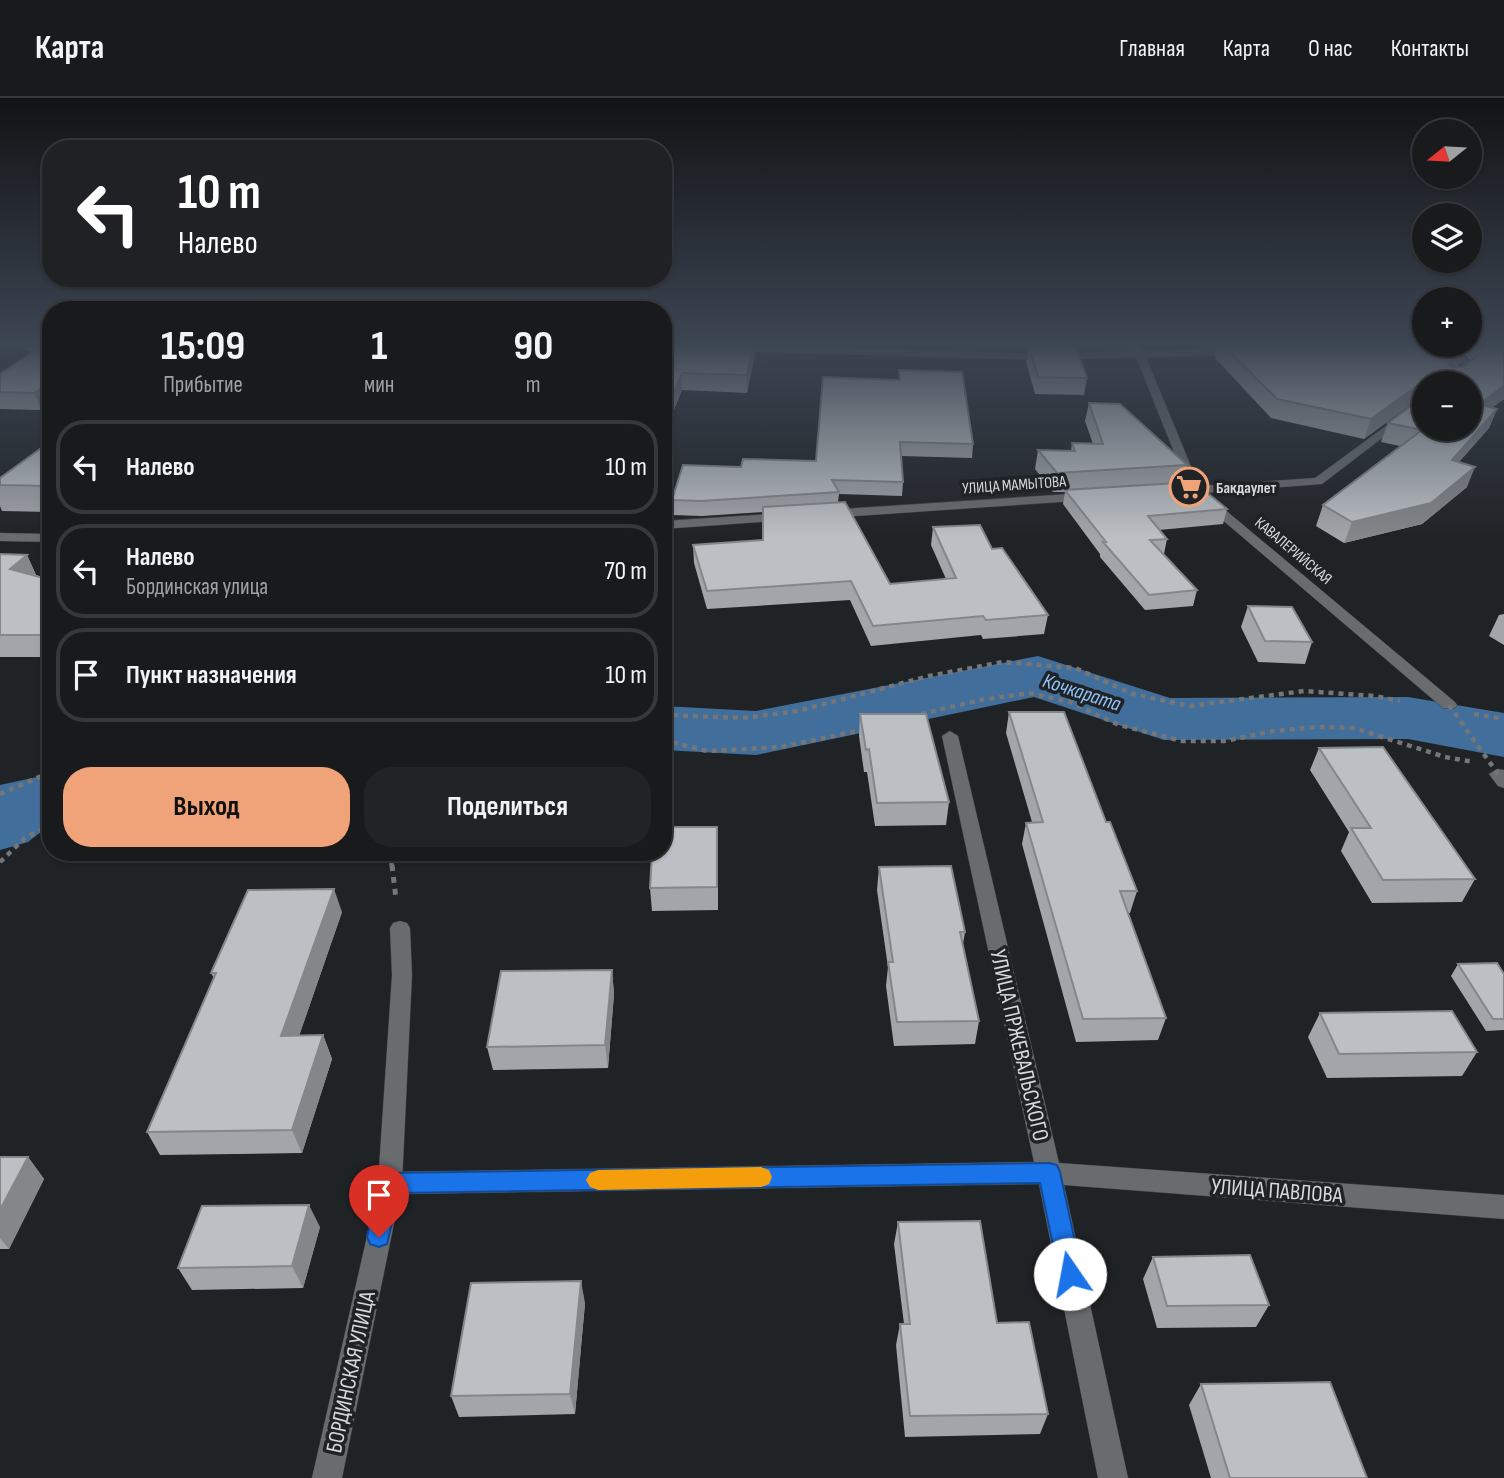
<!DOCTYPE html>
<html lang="ru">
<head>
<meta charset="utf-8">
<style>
  :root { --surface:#181a1c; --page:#212325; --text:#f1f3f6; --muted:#9fa1a3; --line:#36383b; --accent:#f0a278 }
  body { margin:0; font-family:"Sofia Sans Condensed",sans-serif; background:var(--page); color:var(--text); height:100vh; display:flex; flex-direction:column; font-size:26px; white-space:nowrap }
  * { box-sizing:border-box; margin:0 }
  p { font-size:23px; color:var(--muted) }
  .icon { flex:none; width:38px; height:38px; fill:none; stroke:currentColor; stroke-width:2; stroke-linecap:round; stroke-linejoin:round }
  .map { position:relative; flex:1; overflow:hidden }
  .drawer { position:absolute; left:42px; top:203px; width:630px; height:560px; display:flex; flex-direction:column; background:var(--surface); border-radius:28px; box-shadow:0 2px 5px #0004,0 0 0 2px var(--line) }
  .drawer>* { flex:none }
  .banner { position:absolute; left:42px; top:42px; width:630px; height:147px; border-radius:28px; box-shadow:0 2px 5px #0004,0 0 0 2px var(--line); background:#202124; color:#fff; overflow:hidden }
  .needle { width:46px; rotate:252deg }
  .fabs { position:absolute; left:1412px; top:21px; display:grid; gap:14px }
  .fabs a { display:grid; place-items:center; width:70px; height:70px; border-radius:50%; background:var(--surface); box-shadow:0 2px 5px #0004,0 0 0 2px var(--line); font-size:35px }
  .pin { position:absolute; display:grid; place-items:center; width:60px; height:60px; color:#fff; margin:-72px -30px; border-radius:50% 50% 50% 0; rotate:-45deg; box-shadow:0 0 7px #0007 }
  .pin .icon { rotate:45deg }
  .me { position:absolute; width:77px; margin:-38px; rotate:348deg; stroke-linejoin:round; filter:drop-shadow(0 0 5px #0008) }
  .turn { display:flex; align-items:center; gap:24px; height:147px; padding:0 21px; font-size:32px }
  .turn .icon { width:91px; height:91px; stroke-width:2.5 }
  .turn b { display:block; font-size:49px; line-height:60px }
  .eta { display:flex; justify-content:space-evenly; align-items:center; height:119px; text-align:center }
  .eta b { font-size:42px; font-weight:700; line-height:49px }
  .action { display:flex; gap:14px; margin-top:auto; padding:14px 21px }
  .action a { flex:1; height:80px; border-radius:28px; background:var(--accent); color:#111; font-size:28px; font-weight:700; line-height:80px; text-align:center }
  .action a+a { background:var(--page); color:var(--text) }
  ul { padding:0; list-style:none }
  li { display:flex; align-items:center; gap:21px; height:94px; margin:0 14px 10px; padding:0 7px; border:4px solid var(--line); border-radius:28px }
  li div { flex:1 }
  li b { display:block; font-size:26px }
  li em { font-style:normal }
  header { display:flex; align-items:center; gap:42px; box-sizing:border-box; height:98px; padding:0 35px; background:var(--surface); border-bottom:2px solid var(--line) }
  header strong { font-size:33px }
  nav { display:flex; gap:38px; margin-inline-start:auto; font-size:24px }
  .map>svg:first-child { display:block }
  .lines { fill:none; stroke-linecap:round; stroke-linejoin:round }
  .river { fill:#416e9b; fill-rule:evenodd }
  .service-casing { stroke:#3b3d40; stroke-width:1 }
  .minor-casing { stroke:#3b3d40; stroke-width:1 }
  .path-far1 { stroke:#747678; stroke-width:4.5; stroke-dasharray:5 5; stroke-linecap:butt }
  .path { stroke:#747678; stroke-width:5; stroke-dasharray:6 6; stroke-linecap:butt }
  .service { fill:#696c6f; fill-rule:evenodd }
  .minor { fill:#696c6f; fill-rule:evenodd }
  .path-bridge { stroke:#747678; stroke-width:4.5; stroke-dasharray:5 5; stroke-linecap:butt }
  .wall { fill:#a2a5a9; fill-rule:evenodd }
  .shaded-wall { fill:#848689 }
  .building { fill:#bcc0c4; stroke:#848689; stroke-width:2 }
  .route { fill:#1a73e8; stroke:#114b97; stroke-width:2 }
  .slow { fill:#f59e0b }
  .labels { text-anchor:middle; stroke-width:7; stroke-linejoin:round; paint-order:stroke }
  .far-street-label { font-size:16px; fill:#d7d9da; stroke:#202326 }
  .far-poi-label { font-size:16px; font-weight:bold; fill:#d7d9da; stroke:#202326; text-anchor:start }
  .water-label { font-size:21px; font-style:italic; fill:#90c4fa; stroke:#202326 }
  .near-street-label { font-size:23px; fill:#d7d9da; stroke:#202326 }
</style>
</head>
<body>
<header>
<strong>Карта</strong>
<nav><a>Главная</a><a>Карта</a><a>О нас</a><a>Контакты</a></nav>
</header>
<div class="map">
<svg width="1504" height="1380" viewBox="0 0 1504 1380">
  <rect width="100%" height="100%" fill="#202326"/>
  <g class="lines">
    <g class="river">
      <polygon points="1038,558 1170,600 1408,599 1504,615 1504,659 1408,641 1164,642 1034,599 756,657 663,652 663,608 756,613"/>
      <polygon points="51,676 51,726 28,744 0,752 0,687"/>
    </g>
    <defs>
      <polygon id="service" points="400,823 407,825 410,830 412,877 402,1085 399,1093 390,1096 381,1093 378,1085 392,877 390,830 393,825"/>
      <g id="minor">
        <polygon points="1136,246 1143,253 1237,251 1242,254 1237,257 1146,259 1199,388 1315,380 1424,300 1424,308 1322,386 1205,395 1455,604 1457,607 1455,610 1443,610 1192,396 1187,395 1185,392 1188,389 1136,259 1041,262 731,253 726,250 731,247 1041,256 1134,253 1131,249"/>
        <polygon points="1446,247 1456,247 1473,270 1454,285 1443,285 1462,269"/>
        <polygon points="1086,395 1092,399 1090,402 827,420 821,416 827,412"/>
        <polygon points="785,415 789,416 789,422 663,431 663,423"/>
        <polygon points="0,435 51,436 51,444 0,443"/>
        <polygon points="950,633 958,638 1059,1065 1504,1097 1504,1121 1064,1087 1128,1380 1098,1380 1039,1086 400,1096 342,1380 312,1380 381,1077 390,1074 1034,1064 942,638"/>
        <polygon points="1498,671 1504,672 1504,690 1498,688 1489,676"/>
      </g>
    </defs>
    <use href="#service" class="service-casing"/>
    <use href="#minor" class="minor-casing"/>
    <g class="path-far1">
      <polyline points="921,616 981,602 1029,595 1070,604 1119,627 1182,643 1224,643 1274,633 1316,629 1354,630 1445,659 1474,664"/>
      <polyline points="1474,616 1504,621"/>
      <polyline points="663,617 743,620 798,613 929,578 1003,564 1075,570 1133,596 1190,608 1304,593 1374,598 1400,603"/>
      <polyline points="663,642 707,653 781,649 862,632"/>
      <polyline points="0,696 51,674"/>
      <polyline points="390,754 392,769"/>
      <polyline points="0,764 25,740 51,727"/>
    </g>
    <polyline class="path" points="392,767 396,801"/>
    <use href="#service" class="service"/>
    <use href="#minor" class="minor"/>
    <polyline class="path-bridge" points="1449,607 1498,676"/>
  </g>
  <g class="wall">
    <polygon points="23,246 51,246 51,306 41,312 0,311 0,276 33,253 26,253"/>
    <polygon points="663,246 757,246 755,246 755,256 747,295 682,292 671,319"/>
    <path d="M1201,246H1424V247L1504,246V301L1492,309L1497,311L1489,330L1459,364L1467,389L1422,426L1344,445L1316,428L1323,407L1400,348L1381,344L1388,325L1424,298H1422L1364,341L1271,320L1215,260L1217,249H1205ZM1464,254L1470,263L1463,269H1458ZM1424,285H1470L1424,331Z"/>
    <polygon points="1029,248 1087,280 1084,297 1035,296 1026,264"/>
    <polygon points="899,272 973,346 972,360 901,358 903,384 902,398 839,396 838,404 890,486 946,481 931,447 933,429 992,451 1048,517 1044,536 983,541 981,537 871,548 850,502 707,511 694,465 693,447 763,442 763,414 702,418 673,417 672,402 741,369 816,363 899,282"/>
    <polygon points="1089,305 1187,367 1182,384 1227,411 1223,426 1159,432 1167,441 1164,456 1197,492 1193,508 1145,512 1100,459 1100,456 1063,406 1065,394 1053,394 1035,371 1038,352 1071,353 1072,345 1093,346 1085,323"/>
    <polygon points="51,343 51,414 2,413 0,408 0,380"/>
    <polygon points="0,456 27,457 36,477 51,482 51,559 0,559"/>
    <polygon points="1248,508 1312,544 1305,566 1258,564 1241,529"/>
    <polygon points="1504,516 1504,547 1489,538 1499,517"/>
    <polygon points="1009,614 1106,724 1137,793 1130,815 1128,815 1166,920 1158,942 1076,944 1022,746 1026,725 1032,724 1006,635"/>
    <polygon points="860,616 949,704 946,727 875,728 867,674 864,674 859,638"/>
    <polygon points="1319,650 1475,781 1462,804 1372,805 1341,753 1349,734 1310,672"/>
    <polygon points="718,752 718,812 652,813 650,790"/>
    <polygon points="879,769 965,834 963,846 979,923 975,946 894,948 886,888 888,869 877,792"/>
    <polygon points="342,814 299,938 323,937 332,961 302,1055 160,1057 147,1034 214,880 211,875"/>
    <polygon points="1458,866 1504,876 1504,932 1486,933 1451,878"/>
    <polygon points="612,872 614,896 608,970 493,972 487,949"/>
    <polygon points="1320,915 1477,954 1462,978 1327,980 1308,939"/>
    <polygon points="0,1059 28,1059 44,1081 9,1151 0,1151"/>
    <polygon points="898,1124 997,1225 1048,1316 1040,1336 905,1339 896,1247 900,1226 904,1226 894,1146"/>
    <polygon points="320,1129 303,1190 192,1192 178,1170"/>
    <polygon points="1153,1159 1269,1207 1256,1229 1157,1230 1143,1181"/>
    <polygon points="585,1205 575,1316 459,1319 451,1298"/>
    <polygon points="1201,1286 1367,1380 1211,1380 1189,1307"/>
  </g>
  <g class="shaded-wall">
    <polygon points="753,246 755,246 755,256 747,295 747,277"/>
    <polygon points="1465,251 1458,269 1441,283 1448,265"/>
    <polygon points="682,275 682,292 671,319 663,348 663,326 671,301"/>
    <polygon points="1429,279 1427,285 1424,285 1424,292 1422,298 1364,341 1371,321"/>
    <polygon points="51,284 51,306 41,312 34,295"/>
    <polygon points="1504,288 1504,301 1471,325 1479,306"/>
    <polygon points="1497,311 1489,330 1443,382 1452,362"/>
    <polygon points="1475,369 1467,389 1422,426 1344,445 1352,424"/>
    <polygon points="27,457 36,477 10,471"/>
    <polygon points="334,791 342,814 291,961 281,938"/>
    <polygon points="612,872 614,896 608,970 605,947"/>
    <polygon points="323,937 332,961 302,1055 292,1032"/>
    <polygon points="28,1059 44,1081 9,1151 0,1140 0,1112"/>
    <polygon points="309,1107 320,1129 303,1190 292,1168"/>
    <polygon points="581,1183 585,1205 575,1316 570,1296"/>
  </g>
  <g class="building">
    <polygon points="44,246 51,246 51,284 34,295 0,294 0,276"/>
    <polygon points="663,246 753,246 747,277 682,275 671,301 663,326"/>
    <polygon points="1222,246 1424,246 1424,247 1462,247 1465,251 1448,265 1450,269 1463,269 1483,253 1478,246 1504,246 1504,288 1479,306 1497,311 1452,362 1475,369 1431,405 1352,424 1323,407 1422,332 1388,325 1424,298 1424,331 1470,331 1470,285 1433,285 1433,280 1429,279 1371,321 1277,301"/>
    <polygon points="1075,247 1087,280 1038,279 1029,248"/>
    <polygon points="899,272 962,274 973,346 900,344 903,384 832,382 839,394 701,403 672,402 683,367 741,369 743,361 816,363 823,279 900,282"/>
    <polygon points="1089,305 1120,306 1187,367 1057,375 1038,352 1075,353 1072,345 1103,346"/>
    <polygon points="51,343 51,388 0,387 0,380"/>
    <polygon points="1194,384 1227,411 1148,418 1167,441 1150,442 1197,492 1149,497 1103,444 1106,444 1065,392"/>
    <polygon points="845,404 890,486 956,480 933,429 980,427 992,451 1002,450 1048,517 986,522 983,518 873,528 851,483 707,493 693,447 763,442 763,409"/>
    <polygon points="0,456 27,457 10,471 51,482 51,537 0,537"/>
    <polygon points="1248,508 1292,509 1312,544 1265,543"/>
    <polygon points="1009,614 1064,614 1106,724 1110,724 1137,793 1120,793 1166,920 1083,921 1026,725 1043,724"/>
    <polygon points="860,616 926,616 949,704 877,705 869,651 866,652"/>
    <polygon points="1383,649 1475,781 1383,782 1351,730 1371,730 1319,650"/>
    <polygon points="663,729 717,729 717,789 650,790 652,754 663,754"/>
    <polygon points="951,768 965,834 960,834 979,923 897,924 888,864 893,864 879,769"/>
    <polygon points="334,791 281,938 323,937 292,1032 147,1034 216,875 211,875 248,792"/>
    <polygon points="1497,865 1504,876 1504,921 1493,921 1458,866"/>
    <polygon points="612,872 605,947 487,949 501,873"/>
    <polygon points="1452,913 1477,954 1339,956 1320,915"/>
    <polygon points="0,1059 28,1059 0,1112"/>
    <polygon points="309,1107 292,1168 178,1170 202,1108"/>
    <polygon points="980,1123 997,1225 1029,1224 1048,1316 910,1318 900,1226 910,1226 898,1124"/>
    <polygon points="1250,1157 1269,1207 1167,1208 1153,1159"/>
    <polygon points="581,1183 570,1296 451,1298 471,1185"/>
    <polygon points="1330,1284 1367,1380 1230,1380 1201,1286"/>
  </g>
  <linearGradient id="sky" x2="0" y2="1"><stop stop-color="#121315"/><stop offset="0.56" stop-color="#3c4552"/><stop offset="1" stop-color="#3c4552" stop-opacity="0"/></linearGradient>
  <rect width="1504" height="439" fill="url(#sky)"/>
  <polygon class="route" points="1049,1065 1057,1067 1060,1074 1082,1176 1079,1184 1070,1188 1062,1184 1059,1176 1040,1085 399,1095 387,1146 379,1149 370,1146 367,1139 379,1085 382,1078 390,1075"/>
  <polygon class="slow" points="761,1069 769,1072 772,1079 769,1086 761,1089 598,1092 590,1089 586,1082 590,1075 598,1072"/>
  <defs>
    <symbol id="supermarket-ring" viewBox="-11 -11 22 22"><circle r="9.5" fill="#202326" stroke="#f0a278" stroke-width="1.5"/><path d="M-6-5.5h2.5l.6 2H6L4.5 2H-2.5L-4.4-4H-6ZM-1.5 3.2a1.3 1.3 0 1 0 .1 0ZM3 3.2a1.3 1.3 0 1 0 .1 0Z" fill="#f0a278"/></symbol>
  </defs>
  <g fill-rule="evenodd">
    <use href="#supermarket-ring" x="1167" y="367" width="44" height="44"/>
  </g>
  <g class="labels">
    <g class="far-street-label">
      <text transform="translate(1014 386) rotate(-4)" y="6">УЛИЦА МАМЫТОВА</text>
      <text transform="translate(1294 452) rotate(40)" y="6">КАВАЛЕРИЙСКАЯ</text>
    </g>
    <g class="far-poi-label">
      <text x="1216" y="395">Бакдаулет</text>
    </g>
    <g class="water-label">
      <text transform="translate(1082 594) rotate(18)" y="7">Кочкарата</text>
    </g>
    <g class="near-street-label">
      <text transform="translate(1020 947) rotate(77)" y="8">УЛИЦА ПРЖЕВАЛЬСКОГО</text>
      <text transform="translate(1277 1092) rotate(4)" y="8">УЛИЦА ПАВЛОВА</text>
      <text transform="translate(350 1274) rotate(-78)" y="8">БОРДИНСКАЯ УЛИЦА</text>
    </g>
  </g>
</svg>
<div class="fabs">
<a><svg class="needle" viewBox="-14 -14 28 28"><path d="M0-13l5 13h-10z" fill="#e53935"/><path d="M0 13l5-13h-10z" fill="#9fa1a3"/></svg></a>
<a><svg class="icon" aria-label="layers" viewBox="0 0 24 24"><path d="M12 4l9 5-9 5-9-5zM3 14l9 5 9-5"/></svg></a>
<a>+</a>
<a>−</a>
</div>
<div class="pin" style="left:379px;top:1139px;background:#d93025"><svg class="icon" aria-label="arrive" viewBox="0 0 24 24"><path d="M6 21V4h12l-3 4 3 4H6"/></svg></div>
<svg class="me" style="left:1070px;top:1176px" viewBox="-20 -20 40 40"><circle r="19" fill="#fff"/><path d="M0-13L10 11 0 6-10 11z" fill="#1a73e8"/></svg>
<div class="banner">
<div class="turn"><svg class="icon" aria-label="left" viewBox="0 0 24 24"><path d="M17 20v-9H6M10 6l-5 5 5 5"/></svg><div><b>10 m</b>Налево</div></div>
</div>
<section class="drawer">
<div class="eta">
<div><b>15:09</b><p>Прибытие</p></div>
<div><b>1</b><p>мин</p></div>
<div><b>90</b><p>m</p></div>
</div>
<ul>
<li><svg class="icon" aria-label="left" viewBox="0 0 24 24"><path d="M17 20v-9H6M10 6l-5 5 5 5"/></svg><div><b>Налево</b></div><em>10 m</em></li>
<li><svg class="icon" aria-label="left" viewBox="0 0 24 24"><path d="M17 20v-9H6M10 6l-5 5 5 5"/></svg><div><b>Налево</b><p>Бординская улица</p></div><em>70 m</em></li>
<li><svg class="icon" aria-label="arrive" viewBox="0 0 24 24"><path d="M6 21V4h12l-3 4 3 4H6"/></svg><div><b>Пункт назначения</b></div><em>10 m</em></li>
</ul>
<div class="action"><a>Выход</a><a>Поделиться</a></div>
</section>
</div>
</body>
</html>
